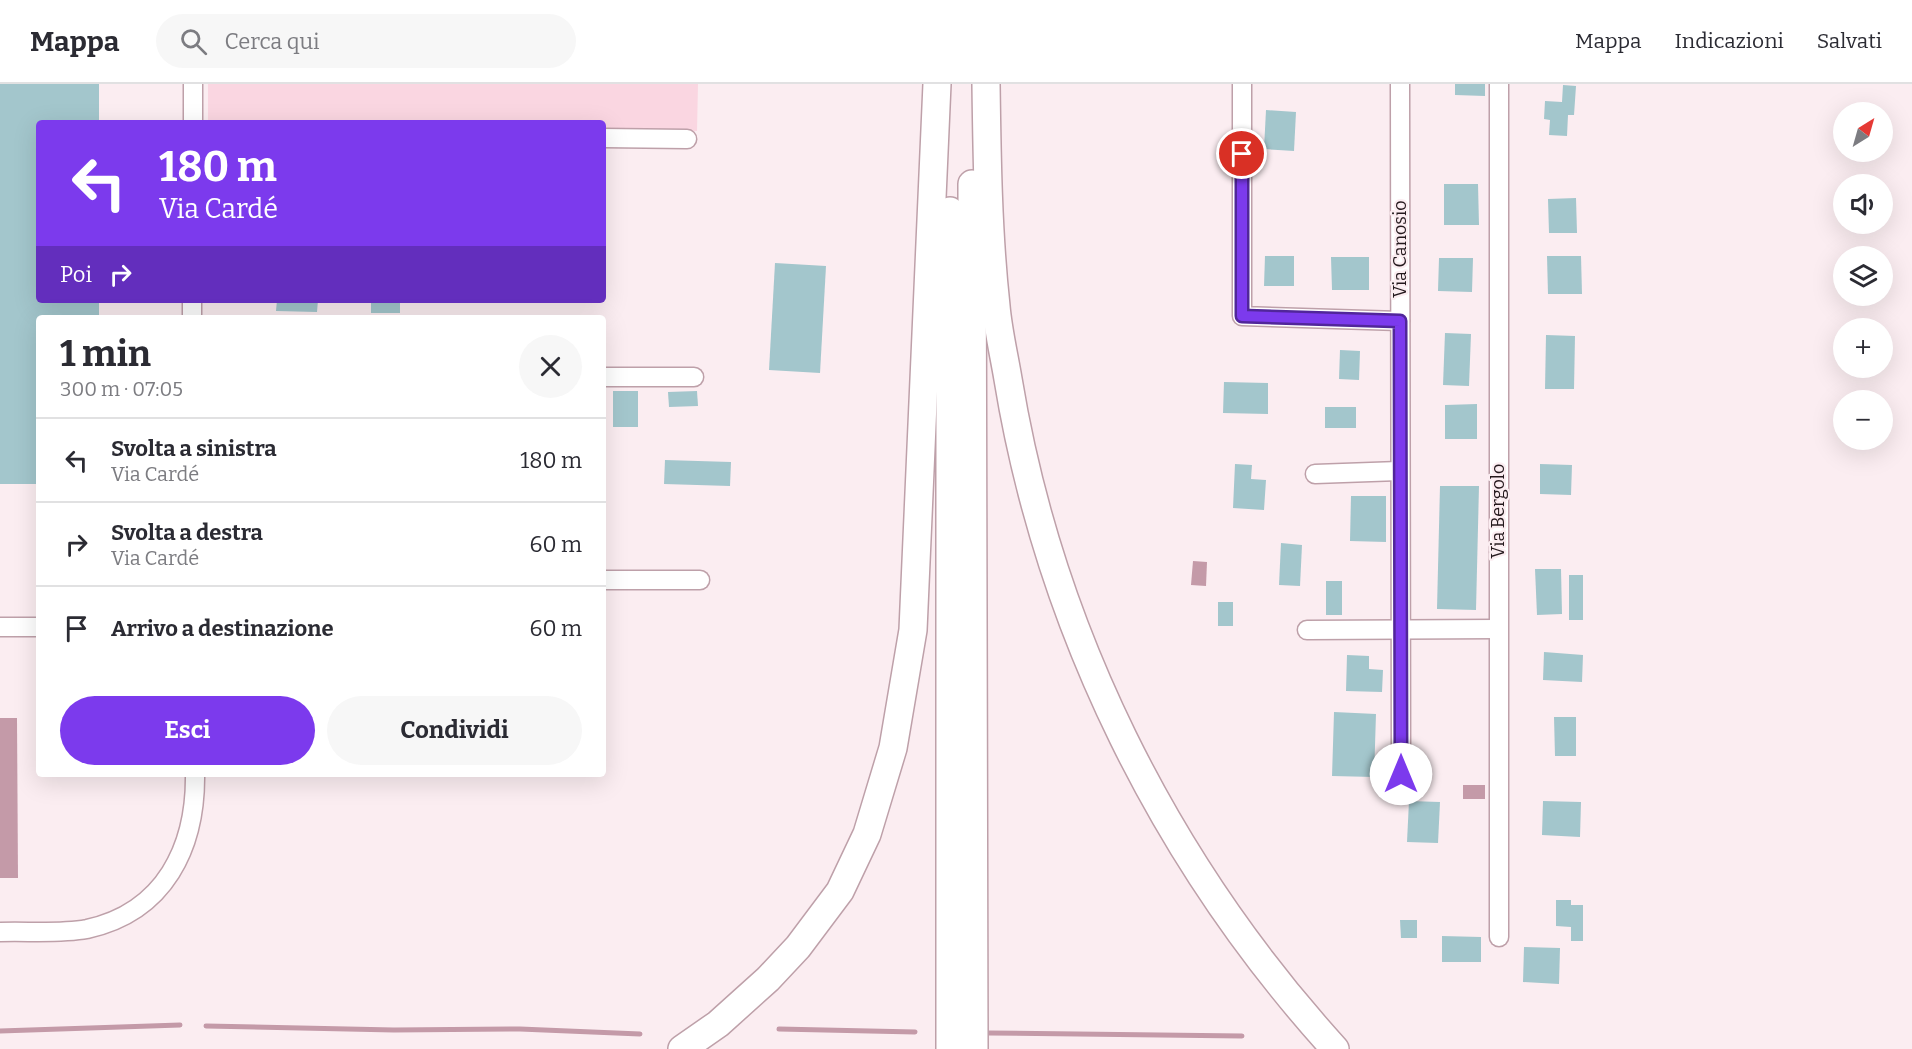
<!DOCTYPE html>
<html lang="it">
<head>
<meta charset="utf-8">
<style>
  :root { --surface:#fff; --page:#f7f7f7; --text:#2b2b33; --muted:#7c7c81; --line:#e1e1e2; --accent:#7c3aed }
  body { margin:0; font-family:Bitter,serif; background:var(--page); color:var(--text); height:100vh; display:flex; flex-direction:column; font-size:22px; white-space:nowrap }
  * { box-sizing:border-box; margin:0 }
  p { font-size:20px; color:var(--muted) }
  .icon { flex:none; width:33px; height:33px; fill:none; stroke:currentColor; stroke-width:2; stroke-linecap:round; stroke-linejoin:round }
  .map { position:relative; flex:1; overflow:hidden }
  .details { position:absolute; left:36px; top:231px; width:570px; height:462px; display:flex; flex-direction:column; background:var(--surface); border-radius:6px; box-shadow:0 6px 24px #0002 }
  .details>* { flex:none }
  .hud { position:absolute; left:36px; top:36px; width:570px; height:183px; border-radius:6px; box-shadow:0 6px 24px #0002; background:#7c3aed; color:#fff; overflow:hidden }
  .needle { width:39px; rotate:37deg }
  .tools { position:absolute; left:1833px; top:18px; display:grid; gap:12px }
  .tools a { display:grid; place-items:center; width:60px; height:60px; border-radius:50%; background:var(--surface); box-shadow:0 6px 24px #0002; font-size:30px }
  .pin { position:absolute; display:grid; place-items:center; width:51px; height:51px; color:#fff; margin:-26px; border:3px solid #fff; border-radius:50%; box-shadow:0 2px 6px #0007 }
  .me { position:absolute; width:66px; margin:-33px; rotate:0deg; stroke-linejoin:round; filter:drop-shadow(0 0 4px #0008) }
  .turn { display:flex; align-items:center; gap:21px; height:126px; padding:0 24px; font-size:27px }
  .turn .icon { width:78px; height:78px; stroke-width:2.5 }
  .turn b { display:block; font-size:42px; line-height:51px }
  .then { display:flex; align-items:center; height:57px; padding:0 24px; background:#0003; gap:12px; font-size:22px }
  .round { display:grid; place-items:center; flex:none; width:63px; height:63px; border-radius:32px; background:var(--page) }
  .summary { display:flex; align-items:center; justify-content:space-between; height:102px; padding:0 24px }
  h1 { font-size:36px; font-weight:700; line-height:45px }
  .action { display:flex; gap:12px; margin-top:auto; padding:12px 24px }
  .action a { flex:1; height:69px; border-radius:36px; background:var(--accent); color:#fff; font-size:24px; font-weight:700; line-height:69px; text-align:center }
  .action a+a { background:var(--page); color:var(--text) }
  ul { padding:0; list-style:none }
  li { display:flex; align-items:center; gap:18px; height:84px; padding:0 24px; border-top:2px solid var(--line) }
  li div { flex:1 }
  li b { display:block; font-size:22px }
  li em { font-style:normal }
  header { display:flex; align-items:center; gap:36px; box-sizing:border-box; height:84px; padding:0 30px; background:var(--surface); border-bottom:2px solid var(--line) }
  header strong { font-size:28px }
  nav { display:flex; gap:33px; margin-inline-start:auto; font-size:21px }
  .search { width:420px; height:54px; background:var(--page); display:flex; align-items:center; gap:15px; box-sizing:border-box; padding:0 21px; border-radius:33px; color:var(--muted); font-size:22px }
  .map>svg:first-child { display:block }
  .green { fill:#fad6e1 }
  .water { fill:#c49aa8 }
  .lines { fill:none; stroke-linecap:round; stroke-linejoin:round }
  .stream { stroke:#c49aa8; stroke-width:5 }
  .building { fill:#a3c6cc }
  .minor-casing { stroke:#bea0a9; stroke-width:21 }
  .highway-casing { stroke:#bea0a9; stroke-width:30 }
  .minor { stroke:#fff; stroke-width:18 }
  .highway { stroke:#fff; stroke-width:27 }
  .route-casing { stroke:#51269a; stroke-width:15 }
  .route { stroke:#7c3aed; stroke-width:10 }
  .labels { text-anchor:middle; stroke-width:4.5; stroke-linejoin:round; paint-order:stroke }
  .street-label { font-size:18px; fill:#23181c; stroke:#fbedf1 }
</style>
</head>
<body>
<header>
<strong>Mappa</strong>
<div class="search"><svg class="icon" aria-label="search" viewBox="0 0 24 24"><circle cx="10" cy="10" r="6"/><path d="M15 15l6 6"/></svg>Cerca qui</div>
<nav><a>Mappa</a><a>Indicazioni</a><a>Salvati</a></nav>
</header>
<div class="map">
<svg width="1912" height="965" viewBox="0 0 1912 965">
  <rect width="100%" height="100%" fill="#fbedf1"/>
  <polygon class="green" points="208,0 698,0 697,47 603,46 603,39 208,39"/>
  <g class="water">
    <polygon points="1193,477 1207,478 1206,502 1191,501"/>
    <polygon points="0,634 17,634 18,794 0,794"/>
    <rect x="1463" y="701" width="22" height="14"/>
  </g>
  <g class="lines">
    <g class="stream">
      <polyline points="206,942 394,946 520,945 640,950"/>
      <polyline points="779,945 915,948"/>
      <polyline points="0,947 180,941"/>
      <polyline points="989,949 1242,952"/>
    </g>
  </g>
  <g class="building">
    <polygon points="0,0 99,0 99,39 39,39 39,216 99,216 99,234 39,234 39,400 0,400"/>
    <polygon points="1455,0 1485,0 1485,12 1455,11"/>
    <polygon points="1563,1 1576,2 1574,31 1568,31 1567,52 1549,51 1550,36 1544,35 1545,17 1562,18"/>
    <polygon points="1266,26 1296,28 1294,67 1264,65"/>
    <polygon points="1444,100 1478,100 1479,141 1444,141"/>
    <polygon points="1576,114 1577,149 1549,149 1548,115"/>
    <polygon points="1265,172 1294,172 1294,202 1264,202"/>
    <polygon points="1547,172 1581,172 1582,210 1548,210"/>
    <polygon points="1331,173 1369,173 1369,206 1332,206"/>
    <polygon points="1439,174 1473,174 1472,208 1438,207"/>
    <polygon points="775,179 826,182 820,289 769,286"/>
    <polygon points="277,216 318,216 317,228 276,227"/>
    <rect x="371" y="216" width="29" height="13"/>
    <polygon points="1445,249 1471,250 1469,302 1443,301"/>
    <polygon points="1546,251 1575,252 1574,305 1545,305"/>
    <polygon points="1340,266 1360,267 1359,296 1339,295"/>
    <polygon points="1224,298 1268,299 1268,330 1223,329"/>
    <rect x="613" y="307" width="25" height="36"/>
    <polygon points="697,307 698,322 669,323 668,308"/>
    <polygon points="1477,320 1477,355 1445,355 1445,321"/>
    <rect x="1325" y="323" width="31" height="21"/>
    <polygon points="665,376 731,378 730,402 664,400"/>
    <polygon points="1235,380 1252,381 1251,395 1266,396 1264,426 1233,424"/>
    <polygon points="1540,380 1572,381 1571,411 1540,410"/>
    <polygon points="1440,402 1479,402 1476,526 1437,525"/>
    <polygon points="1351,412 1386,412 1386,458 1350,457"/>
    <polygon points="1281,459 1302,461 1300,502 1279,501"/>
    <polygon points="1535,485 1561,485 1562,530 1537,531"/>
    <rect x="1569" y="491" width="14" height="45"/>
    <rect x="1326" y="497" width="16" height="34"/>
    <rect x="1218" y="518" width="15" height="24"/>
    <polygon points="1544,568 1583,571 1582,598 1543,596"/>
    <polygon points="1347,571 1369,572 1369,585 1383,586 1382,608 1346,607"/>
    <polygon points="1334,628 1376,630 1374,693 1332,692"/>
    <polygon points="1554,633 1576,633 1576,672 1555,672"/>
    <polygon points="1409,717 1440,718 1438,759 1407,758"/>
    <polygon points="1543,717 1581,718 1580,753 1542,751"/>
    <polygon points="1556,816 1571,816 1571,821 1583,821 1583,857 1571,857 1571,843 1556,842"/>
    <polygon points="1400,836 1417,836 1417,854 1401,854"/>
    <polygon points="1442,852 1481,853 1481,878 1442,878"/>
    <polygon points="1524,863 1560,864 1559,900 1523,898"/>
  </g>
  <g class="lines">
    <defs>
      <g id="minor">
        <polyline points="1242,0 1242,232 1400,237"/>
        <polyline points="1400,0 1401,690"/>
        <polyline points="193,39 193,0"/>
        <polyline points="603,54 687,55"/>
        <polyline points="192,234 192,216"/>
        <polyline points="603,293 694,293"/>
        <polyline points="1315,390 1399,387"/>
        <polyline points="603,496 700,496"/>
        <polyline points="0,543 39,543"/>
        <polyline points="1307,546 1498,545"/>
        <path d="M0,848C28,847 60,850 87,845C165,828 196,763 195,690"/>
        <polyline points="1499,853 1499,0"/>
      </g>
      <g id="highway">
        <path d="M986,0C987,74 988,149 996,222C998,246 1004,271 1008,295C1049,545 1165,778 1335,965"/>
        <polyline points="972,100 974,965"/>
        <polyline points="950,127 950,965"/>
        <polyline points="682,965 718,940 768,895 798,863 840,807 867,750 893,664 913,546 937,0"/>
      </g>
    </defs>
    <use href="#minor" class="minor-casing"/>
    <use href="#highway" class="highway-casing"/>
    <use href="#minor" class="minor"/>
    <use href="#highway" class="highway"/>
  </g>
  <g class="lines">
    <defs>
      <polyline id="route" points="1242,70 1242,232 1400,237 1401,690"/>
    </defs>
    <use href="#route" class="route-casing"/>
    <use href="#route" class="route"/>
  </g>
  <g class="labels">
    <g class="street-label">
      <text transform="translate(1400 165) rotate(-90)" y="6">Via Canosio</text>
      <text transform="translate(1498 427) rotate(-90)" y="6">Via Bergolo</text>
    </g>
  </g>
</svg>
<div class="tools">
<a><svg class="needle" viewBox="-14 -14 28 28"><path d="M0-13l5 13h-10z" fill="#e53935"/><path d="M0 13l5-13h-10z" fill="#7c7c81"/></svg></a>
<a><svg class="icon" aria-label="sound" viewBox="0 0 24 24"><path d="M4 9h4l5-4v14l-5-4H4zM17 9q2 3 0 6"/></svg></a>
<a><svg class="icon" aria-label="layers" viewBox="0 0 24 24"><path d="M12 4l9 5-9 5-9-5zM3 14l9 5 9-5"/></svg></a>
<a>+</a>
<a>−</a>
</div>
<div class="pin" style="left:1242px;top:70px;background:#d93025"><svg class="icon" aria-label="arrive" viewBox="0 0 24 24"><path d="M6 21V4h12l-3 4 3 4H6"/></svg></div>
<svg class="me" style="left:1401px;top:690px" viewBox="-20 -20 40 40"><circle r="19" fill="#fff"/><path d="M0-13L10 11 0 6-10 11z" fill="#7c3aed"/></svg>
<div class="hud">
<div class="turn"><svg class="icon" aria-label="left" viewBox="0 0 24 24"><path d="M17 20v-9H6M10 6l-5 5 5 5"/></svg><div><b>180 m</b>Via Cardé</div></div>
<div class="then">Poi<svg class="icon" aria-label="right" viewBox="0 0 24 24"><path d="M7 20v-9h11M14 6l5 5-5 5"/></svg></div>
</div>
<section class="details">
<div class="summary"><div><h1>1 min</h1><p>300 m · 07:05</p></div><a class="round"><svg class="icon" aria-label="close" viewBox="0 0 24 24"><path d="M6 6l12 12M18 6L6 18"/></svg></a></div>
<ul>
<li><svg class="icon" aria-label="left" viewBox="0 0 24 24"><path d="M17 20v-9H6M10 6l-5 5 5 5"/></svg><div><b>Svolta a sinistra</b><p>Via Cardé</p></div><em>180 m</em></li>
<li><svg class="icon" aria-label="right" viewBox="0 0 24 24"><path d="M7 20v-9h11M14 6l5 5-5 5"/></svg><div><b>Svolta a destra</b><p>Via Cardé</p></div><em>60 m</em></li>
<li><svg class="icon" aria-label="arrive" viewBox="0 0 24 24"><path d="M6 21V4h12l-3 4 3 4H6"/></svg><div><b>Arrivo a destinazione</b></div><em>60 m</em></li>
</ul>
<div class="action"><a>Esci</a><a>Condividi</a></div>
</section>
</div>
</body>
</html>
